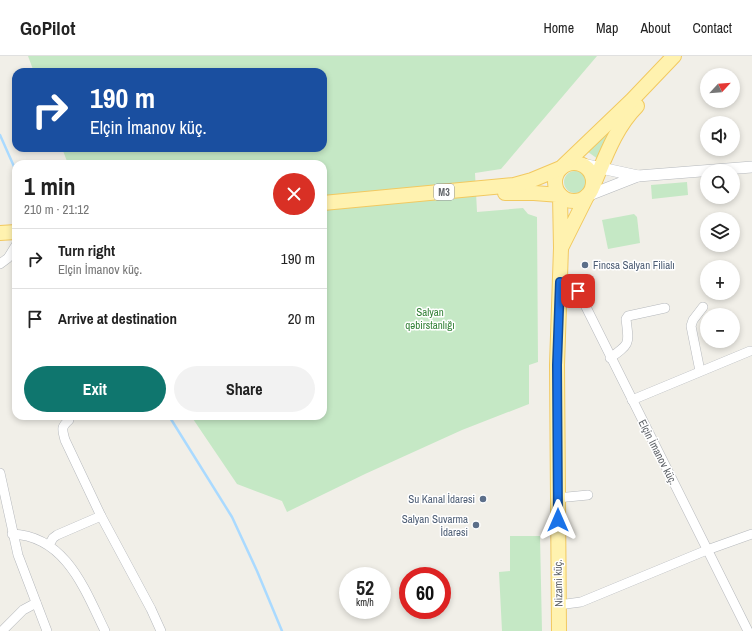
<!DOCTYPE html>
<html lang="en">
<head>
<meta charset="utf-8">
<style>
  :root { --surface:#fff; --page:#f2f2f2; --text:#222; --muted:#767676; --line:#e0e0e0; --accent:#0f766e }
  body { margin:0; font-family:"Archivo Narrow",sans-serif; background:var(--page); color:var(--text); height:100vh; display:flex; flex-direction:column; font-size:15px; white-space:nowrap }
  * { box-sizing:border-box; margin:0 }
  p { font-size:13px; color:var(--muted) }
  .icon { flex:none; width:22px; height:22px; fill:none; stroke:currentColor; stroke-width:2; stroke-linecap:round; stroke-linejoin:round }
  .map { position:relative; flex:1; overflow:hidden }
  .details { position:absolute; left:12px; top:104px; width:315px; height:260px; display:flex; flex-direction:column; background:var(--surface); border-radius:12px; box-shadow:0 2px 6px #0003 }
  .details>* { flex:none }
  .top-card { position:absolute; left:12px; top:12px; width:315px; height:84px; border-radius:12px; box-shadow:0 2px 6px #0003; background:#1a4fa0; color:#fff; overflow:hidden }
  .needle { width:26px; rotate:64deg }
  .fabs { position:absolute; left:700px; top:12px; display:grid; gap:8px }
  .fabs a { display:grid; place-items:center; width:40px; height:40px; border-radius:50%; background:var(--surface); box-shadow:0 2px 6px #0003; font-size:20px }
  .speed { position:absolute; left:339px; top:511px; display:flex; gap:8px; font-size:20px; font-weight:700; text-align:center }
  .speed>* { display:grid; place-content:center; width:52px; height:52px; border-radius:50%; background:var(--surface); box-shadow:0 2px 6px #0003; line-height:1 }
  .speed small { font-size:10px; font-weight:400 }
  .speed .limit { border:6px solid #d22; background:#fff; color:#111 }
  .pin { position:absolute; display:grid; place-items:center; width:34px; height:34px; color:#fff; margin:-17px; border-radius:8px; box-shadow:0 2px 6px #0006 }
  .me { position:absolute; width:44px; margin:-22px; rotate:0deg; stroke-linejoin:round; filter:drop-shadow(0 0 3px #0008) }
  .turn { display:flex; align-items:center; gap:14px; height:84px; padding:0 12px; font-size:18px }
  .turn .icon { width:52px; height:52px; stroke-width:2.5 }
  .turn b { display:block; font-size:28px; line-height:34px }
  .round { display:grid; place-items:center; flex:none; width:42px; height:42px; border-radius:21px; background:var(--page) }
  .head { display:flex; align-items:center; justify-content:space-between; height:68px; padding:0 12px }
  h1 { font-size:24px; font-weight:800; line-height:30px }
  .primary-button { display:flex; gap:8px; margin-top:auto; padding:8px 12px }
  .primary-button a { flex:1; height:46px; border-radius:24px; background:var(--accent); color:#fff; font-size:16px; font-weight:800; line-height:46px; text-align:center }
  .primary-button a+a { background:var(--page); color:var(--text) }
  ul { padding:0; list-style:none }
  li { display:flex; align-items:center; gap:12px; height:60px; padding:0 12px; border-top:1px solid var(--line) }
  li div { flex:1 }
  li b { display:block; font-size:15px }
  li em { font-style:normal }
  header { display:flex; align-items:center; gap:24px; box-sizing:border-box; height:56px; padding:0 20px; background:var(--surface); border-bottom:1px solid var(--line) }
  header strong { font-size:19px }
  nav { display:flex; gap:22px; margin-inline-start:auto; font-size:14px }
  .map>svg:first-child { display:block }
  .green { fill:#c5e8c5 }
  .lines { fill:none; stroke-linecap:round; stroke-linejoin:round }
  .stream { stroke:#aadaff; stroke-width:2.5 }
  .minor-casing { stroke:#b5b8bc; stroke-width:10 }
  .tertiary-casing { stroke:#b5b8bc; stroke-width:12 }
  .primary-casing { stroke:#f2c960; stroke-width:16 }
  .minor { stroke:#fff; stroke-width:9 }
  .tertiary { stroke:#fff; stroke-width:11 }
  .primary { stroke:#fff2af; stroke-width:14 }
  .route-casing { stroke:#114b97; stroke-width:10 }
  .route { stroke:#1a73e8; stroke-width:7 }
  .service-dot { fill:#5c6f8a; stroke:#fff; stroke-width:1.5 }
  .labels { text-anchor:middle; stroke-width:3; stroke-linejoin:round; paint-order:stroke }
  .shield { fill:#fff; stroke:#8f9295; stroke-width:1 }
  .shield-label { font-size:10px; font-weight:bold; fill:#5f6368 }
  .service-label { font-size:11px; fill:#4e5e75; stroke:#fff; text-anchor:end }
  .park-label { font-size:11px; fill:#348238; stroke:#fff }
  .street-label { font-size:11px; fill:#5f6368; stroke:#fff }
</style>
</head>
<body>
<header>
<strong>GoPilot</strong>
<nav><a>Home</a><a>Map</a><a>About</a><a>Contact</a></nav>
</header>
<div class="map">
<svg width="752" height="575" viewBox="0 0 752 575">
  <rect width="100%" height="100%" fill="#f1efe8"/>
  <g class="green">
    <polygon points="28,0 597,0 501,113 475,117 477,156 523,152 528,158 537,161 538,306 529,309 529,348 462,374 365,418 287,456 282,445 237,428 191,360 323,360 323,108 68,108 62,92 323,92 323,16 34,16"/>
    <polygon points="611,74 598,103 588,96"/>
    <circle cx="575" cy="126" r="11"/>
    <polygon points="687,126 688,139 652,143 651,129"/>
    <polygon points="634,158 637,161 640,187 608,193 602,164"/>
    <polygon points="510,480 540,480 542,575 502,575 499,516 510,515"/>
  </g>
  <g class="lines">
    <g class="stream">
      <polyline points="0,79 16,115"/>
      <polyline points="169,360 232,461 257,515 282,575"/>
    </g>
    <defs>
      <g id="minor">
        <polyline points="0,208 8,202 16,189"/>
        <path d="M560,226C568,227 573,228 578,235L748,575"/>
        <path d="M610,302C631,287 629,288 626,263L628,260L665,252"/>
        <polyline points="700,315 691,270 693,264 703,251"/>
        <polyline points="632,344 750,295"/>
        <path d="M69,364C61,371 62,373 65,384L101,460L151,553L161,575"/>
        <polyline points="0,417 18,499 47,575"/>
        <polyline points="557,442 588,439"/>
        <path d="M12,478C66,480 85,534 105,575"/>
        <polyline points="49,489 53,482 57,479 101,460"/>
        <polyline points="558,549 581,546 707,494 752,478"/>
        <polyline points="2,575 23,554 36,547"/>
      </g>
      <g id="tertiary">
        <polyline points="578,107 638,120 587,140"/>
        <polyline points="638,120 752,111"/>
      </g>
      <g id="primary">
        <circle cx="574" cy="126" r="19"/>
        <path d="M593,130C605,102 615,72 637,50"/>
        <polyline points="505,137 534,137 560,139 561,192 587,140"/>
        <polyline points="323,147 514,129 532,124 561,112 632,44 674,0"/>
        <polyline points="0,177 16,176"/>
        <polyline points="559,575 557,309 561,192"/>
      </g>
    </defs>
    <use href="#minor" class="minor-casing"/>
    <use href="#tertiary" class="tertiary-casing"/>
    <use href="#primary" class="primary-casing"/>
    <use href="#minor" class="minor"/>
    <use href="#tertiary" class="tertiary"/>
    <use href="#primary" class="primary"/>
  </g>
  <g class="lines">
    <defs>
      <path id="route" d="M558,464L557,309L560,226C568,227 573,228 578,235"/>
    </defs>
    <use href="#route" class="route-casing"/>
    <use href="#route" class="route"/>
  </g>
  <g class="service-dot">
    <circle cx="585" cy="209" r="4"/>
    <circle cx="483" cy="443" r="4"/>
    <circle cx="476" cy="469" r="4"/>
  </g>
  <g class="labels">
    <rect class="shield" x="434" y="128" width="20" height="16" rx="3"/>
    <g class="shield-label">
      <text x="444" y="140">M3</text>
    </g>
    <g class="service-label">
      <text x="593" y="213" text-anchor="start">Fincsa Salyan Filialı</text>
      <text x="475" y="447">Su Kanal İdarəsi</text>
      <text x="468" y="467">Salyan Suvarma<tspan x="468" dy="13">İdarəsi</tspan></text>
    </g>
    <g class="park-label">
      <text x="430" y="260">Salyan<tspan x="430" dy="13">qəbirstanlığı</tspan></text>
    </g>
    <g class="street-label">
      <text transform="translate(658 396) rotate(63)" y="4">Elçin İmanov küç.</text>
      <text transform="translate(558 527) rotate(-91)" y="4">Nizami küç.</text>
    </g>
  </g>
</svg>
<div class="fabs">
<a><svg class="needle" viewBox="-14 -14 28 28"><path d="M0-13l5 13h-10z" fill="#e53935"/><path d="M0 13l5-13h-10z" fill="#767676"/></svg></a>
<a><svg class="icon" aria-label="sound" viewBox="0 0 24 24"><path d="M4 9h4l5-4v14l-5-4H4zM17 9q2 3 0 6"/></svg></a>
<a><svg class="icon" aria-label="search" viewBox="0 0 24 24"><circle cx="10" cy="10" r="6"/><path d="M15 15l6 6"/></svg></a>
<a><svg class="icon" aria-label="layers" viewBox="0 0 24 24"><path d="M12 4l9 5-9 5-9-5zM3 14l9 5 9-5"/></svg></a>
<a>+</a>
<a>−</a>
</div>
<div class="speed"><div>52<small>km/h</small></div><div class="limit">60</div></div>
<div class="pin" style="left:578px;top:235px;background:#d93025"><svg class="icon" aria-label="arrive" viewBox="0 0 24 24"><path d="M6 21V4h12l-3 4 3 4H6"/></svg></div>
<svg class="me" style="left:558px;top:464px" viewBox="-20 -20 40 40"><path d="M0-17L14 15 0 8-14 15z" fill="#1a73e8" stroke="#fff" stroke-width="4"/></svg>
<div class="top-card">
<div class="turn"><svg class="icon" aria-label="right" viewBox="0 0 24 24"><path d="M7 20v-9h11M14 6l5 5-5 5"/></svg><div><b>190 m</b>Elçin İmanov küç.</div></div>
</div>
<section class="details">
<div class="head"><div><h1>1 min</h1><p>210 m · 21:12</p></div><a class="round" style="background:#d93025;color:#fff"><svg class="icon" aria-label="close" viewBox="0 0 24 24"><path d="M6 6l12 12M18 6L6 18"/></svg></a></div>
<ul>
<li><svg class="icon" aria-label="right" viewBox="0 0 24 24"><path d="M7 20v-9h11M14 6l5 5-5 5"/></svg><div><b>Turn right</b><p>Elçin İmanov küç.</p></div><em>190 m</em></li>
<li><svg class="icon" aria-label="arrive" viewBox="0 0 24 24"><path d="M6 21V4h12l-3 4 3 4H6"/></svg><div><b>Arrive at destination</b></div><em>20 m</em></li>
</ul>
<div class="primary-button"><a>Exit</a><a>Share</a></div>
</section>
</div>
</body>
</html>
